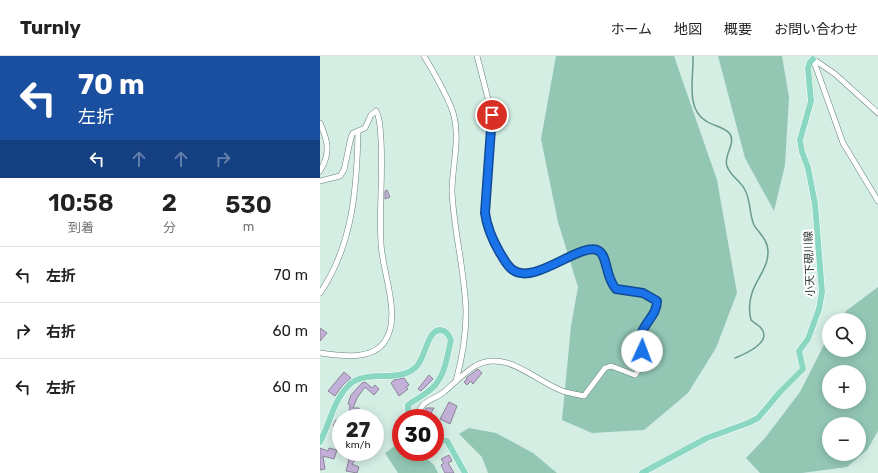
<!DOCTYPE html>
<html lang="ja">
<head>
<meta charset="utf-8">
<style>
  :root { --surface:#fff; --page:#f2f2f2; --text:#222; --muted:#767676; --line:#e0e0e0 }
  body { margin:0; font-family:Rubik,"Noto Sans JP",sans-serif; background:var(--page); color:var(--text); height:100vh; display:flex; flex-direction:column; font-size:15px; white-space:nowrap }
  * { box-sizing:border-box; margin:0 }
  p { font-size:13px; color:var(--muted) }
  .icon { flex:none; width:22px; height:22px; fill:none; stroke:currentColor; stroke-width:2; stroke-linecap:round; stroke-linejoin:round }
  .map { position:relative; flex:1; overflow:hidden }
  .side { display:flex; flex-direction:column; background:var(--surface); width:320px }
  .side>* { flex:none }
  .hud { background:#1a4fa0; color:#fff; overflow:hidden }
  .buttons { position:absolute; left:502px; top:257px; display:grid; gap:8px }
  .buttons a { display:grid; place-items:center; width:44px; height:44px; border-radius:50%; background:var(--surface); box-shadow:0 2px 10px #0003; font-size:20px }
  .speed { position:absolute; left:12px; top:353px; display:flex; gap:8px; font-size:20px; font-weight:700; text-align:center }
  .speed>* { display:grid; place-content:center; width:52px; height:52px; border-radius:50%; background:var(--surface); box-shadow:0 2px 10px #0003; line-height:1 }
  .speed small { font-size:10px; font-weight:400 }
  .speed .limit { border:6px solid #d22; background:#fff; color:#111 }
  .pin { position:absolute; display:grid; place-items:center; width:34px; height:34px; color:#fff; margin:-17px; border:2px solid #fff; border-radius:50%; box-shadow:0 1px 4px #0007 }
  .me { position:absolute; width:44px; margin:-22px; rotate:2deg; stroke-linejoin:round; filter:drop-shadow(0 0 3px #0008) }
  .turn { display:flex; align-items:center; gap:14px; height:84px; padding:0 12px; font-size:18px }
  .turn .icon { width:52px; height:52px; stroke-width:2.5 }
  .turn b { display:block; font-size:28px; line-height:34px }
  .lanes { display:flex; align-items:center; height:38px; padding:0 12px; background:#0003; justify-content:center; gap:20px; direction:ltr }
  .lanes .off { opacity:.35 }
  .eta { display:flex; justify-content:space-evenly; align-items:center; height:68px; text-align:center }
  .eta b { font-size:24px; font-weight:600; line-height:28px }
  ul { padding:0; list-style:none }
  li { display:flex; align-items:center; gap:12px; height:56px; padding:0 12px; border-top:1px solid var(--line) }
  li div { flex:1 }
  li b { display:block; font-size:15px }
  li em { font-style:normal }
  header { display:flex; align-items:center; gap:24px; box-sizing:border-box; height:56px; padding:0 20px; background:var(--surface); border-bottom:1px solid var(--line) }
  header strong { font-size:19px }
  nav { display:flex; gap:22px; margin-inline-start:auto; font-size:14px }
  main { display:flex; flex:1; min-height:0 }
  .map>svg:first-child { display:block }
  .green { fill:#93c7b4; fill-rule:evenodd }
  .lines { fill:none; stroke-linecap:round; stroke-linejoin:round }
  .stream { stroke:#699b89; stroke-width:1.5 }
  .building { fill:#c3b0d9; stroke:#8c8397 }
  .minor-casing { stroke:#698077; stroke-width:6 }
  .major-casing { stroke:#fff; stroke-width:7 }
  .minor { stroke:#fff; stroke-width:5 }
  .major { stroke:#8ad7c2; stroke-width:6 }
  .route-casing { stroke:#114b97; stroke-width:10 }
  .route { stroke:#1a73e8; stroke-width:7 }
  .labels { text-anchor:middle; stroke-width:4; stroke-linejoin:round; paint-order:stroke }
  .street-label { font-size:11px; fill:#333d39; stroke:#fff }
</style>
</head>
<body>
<header>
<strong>Turnly</strong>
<nav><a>ホーム</a><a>地図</a><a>概要</a><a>お問い合わせ</a></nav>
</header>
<main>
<section class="side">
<div class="hud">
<div class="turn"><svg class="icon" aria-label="left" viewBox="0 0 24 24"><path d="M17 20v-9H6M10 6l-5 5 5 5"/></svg><div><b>70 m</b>左折</div></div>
<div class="lanes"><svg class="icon" aria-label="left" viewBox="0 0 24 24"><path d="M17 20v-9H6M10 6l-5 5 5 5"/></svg><svg class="icon off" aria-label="ahead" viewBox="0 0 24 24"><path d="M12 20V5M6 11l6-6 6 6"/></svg><svg class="icon off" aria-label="ahead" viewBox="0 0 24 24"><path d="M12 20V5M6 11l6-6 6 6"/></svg><svg class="icon off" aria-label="right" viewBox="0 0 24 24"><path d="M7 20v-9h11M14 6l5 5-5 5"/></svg></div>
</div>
<div class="eta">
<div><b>10:58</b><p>到着</p></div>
<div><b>2</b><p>分</p></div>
<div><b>530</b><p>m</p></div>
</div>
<ul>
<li><svg class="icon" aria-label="left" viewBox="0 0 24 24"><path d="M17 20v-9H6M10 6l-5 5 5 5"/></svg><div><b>左折</b></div><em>70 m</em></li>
<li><svg class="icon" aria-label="right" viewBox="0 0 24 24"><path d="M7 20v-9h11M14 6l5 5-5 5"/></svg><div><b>右折</b></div><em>60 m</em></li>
<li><svg class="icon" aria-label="left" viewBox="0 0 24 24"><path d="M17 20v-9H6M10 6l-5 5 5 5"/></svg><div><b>左折</b></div><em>60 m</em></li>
</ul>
</section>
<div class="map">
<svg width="558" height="417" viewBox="0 0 558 417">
  <rect width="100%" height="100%" fill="#d4eee4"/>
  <g class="green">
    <polygon points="236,0 354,0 397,124 417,237 396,292 368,337 324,374 272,377 242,364 251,270 258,231 238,166 221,83"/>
    <polygon points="398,0 462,0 469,41 465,109 454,155 425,102"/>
    <path d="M558,231V375L547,394L527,411L482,417H440L426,402L445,382L480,336L509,279V294H539V264H519L526,255ZM509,316H539V346H509ZM509,368H539V398H509Z"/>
    <polygon points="149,372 176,377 213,397 237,417 168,417 162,401 139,378"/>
    <polygon points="78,388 81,388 81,396 99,396 114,409 118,417 78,417 65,397"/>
  </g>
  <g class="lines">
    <path class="stream" d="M373,0C374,20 365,53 386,65C393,70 405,71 410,78C416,88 403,100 407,110C410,120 421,125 425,134C431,145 429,158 434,169C438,176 445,181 447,189C452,208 437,221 432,237C429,246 429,256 431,264C434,267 439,269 441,272C453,286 425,298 415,302"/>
  </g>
  <g class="building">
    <polygon points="67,134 70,141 65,143 65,135"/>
    <polygon points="0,272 7,277 0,285"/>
    <polygon points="158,313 162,317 153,328 151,325 147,329 144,326 147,323 146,322"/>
    <polygon points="24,316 31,322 23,329 15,340 8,335"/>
    <polygon points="109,319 113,323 101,335 98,333"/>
    <polygon points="84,322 89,329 86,331 88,333 79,340 71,327 74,324"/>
    <polygon points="45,326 52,332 55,329 59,333 54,339 45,331 37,342 33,352 39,352 38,362 29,362 30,348 28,348 31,339 42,327"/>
    <polygon points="129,346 137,350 130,368 120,363"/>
    <polygon points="106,352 114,352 108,362 102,361"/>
    <polygon points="16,364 21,367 19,373 13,370"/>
    <polygon points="0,392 8,395 9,392 17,394 14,403 3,400 5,413 0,414"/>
    <polygon points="30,396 33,396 38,401 32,408 39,411 37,417 26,415 29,404 26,401"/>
    <polygon points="129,399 132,405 128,407 134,417 125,417 121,409 124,407 121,403"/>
  </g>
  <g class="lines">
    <defs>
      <g id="minor">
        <path d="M104,0C113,15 130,44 134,60C140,84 132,111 132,136C134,176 145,216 146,256C146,280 142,303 136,325"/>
        <polyline points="493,3 523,87 558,145"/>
        <polyline points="493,3 515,18 558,57"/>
        <path d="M0,67C8,85 11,97 0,115"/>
        <path d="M0,125L20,120L24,114L31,81L33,77L45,72L51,59L56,55C61,63 60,75 61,84C63,119 59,153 61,187C62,216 82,260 65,285C52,305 20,300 0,297"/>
        <path d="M0,237C33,189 37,131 38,75"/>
        <path d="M98,362C100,343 112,346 124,336C134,327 144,317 155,310C185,293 213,323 240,334C247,337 256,338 264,340L285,312L291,310L315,319C327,305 319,299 321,282C323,267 337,260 337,245L323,237L296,233L288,222L283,199L279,194L272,193L219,214L206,217L193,215L187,208L166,167V127L173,62L157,0"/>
      </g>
      <g id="major">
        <polyline points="115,383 127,385 145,417"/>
        <path d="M0,386C10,367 13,345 29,329C46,313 78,327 95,312C106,304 107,268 124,275C128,277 129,280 131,284C126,304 125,325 106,337C100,342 94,344 88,349V362"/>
        <polyline points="322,417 387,382 428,367 438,362 460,336 483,313 479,295 488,283 499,253 502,236 495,148 488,112 482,96 480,84 491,45 488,12 490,6 493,3"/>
      </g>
    </defs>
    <use href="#minor" class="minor-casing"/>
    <use href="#major" class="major-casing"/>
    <use href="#minor" class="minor"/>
    <use href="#major" class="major"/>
  </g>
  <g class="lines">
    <defs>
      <path id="route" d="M172,59L165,157C167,171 173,185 180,197C184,203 187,210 193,214C215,230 262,184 279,195C288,201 285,221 296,233L323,237L337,245C337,258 327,264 322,276C320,282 321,289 322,295"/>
    </defs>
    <use href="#route" class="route-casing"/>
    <use href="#route" class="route"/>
  </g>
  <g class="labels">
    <g class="street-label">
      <text transform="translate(489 208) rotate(-92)" y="4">小天下硯川線</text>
    </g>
  </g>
</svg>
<div class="buttons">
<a><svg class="icon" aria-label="search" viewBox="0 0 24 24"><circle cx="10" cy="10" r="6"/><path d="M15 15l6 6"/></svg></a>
<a>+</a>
<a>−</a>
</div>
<div class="speed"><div>27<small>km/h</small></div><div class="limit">30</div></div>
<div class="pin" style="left:172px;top:59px;background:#d93025"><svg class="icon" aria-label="arrive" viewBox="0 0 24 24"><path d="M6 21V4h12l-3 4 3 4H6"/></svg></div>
<svg class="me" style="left:322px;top:295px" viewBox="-20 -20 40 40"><circle r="19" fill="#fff"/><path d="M0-13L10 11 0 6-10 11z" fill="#1a73e8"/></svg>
</div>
</main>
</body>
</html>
